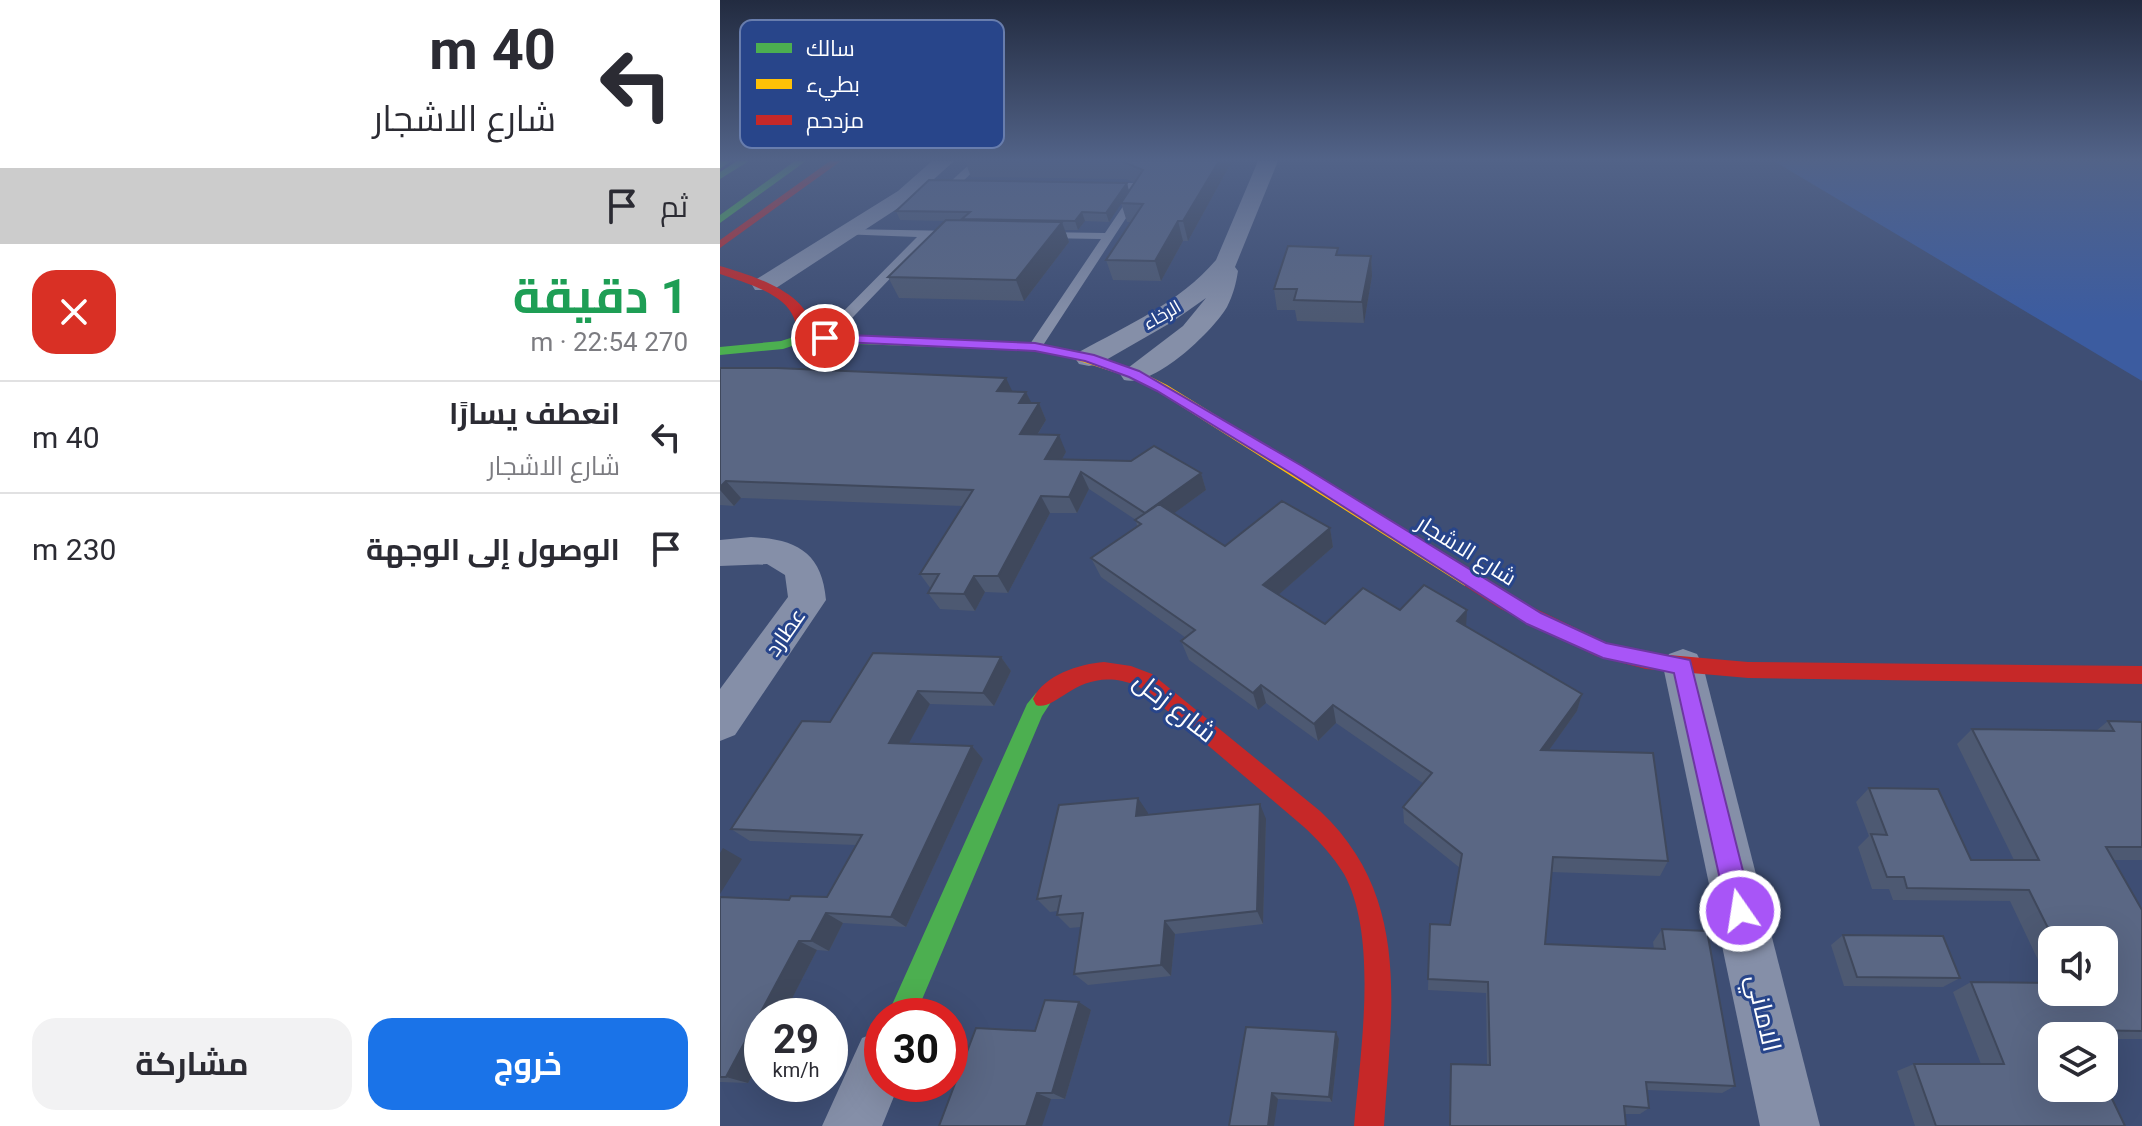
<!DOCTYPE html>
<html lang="ar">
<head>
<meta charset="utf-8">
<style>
  :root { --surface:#fff; --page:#f2f2f3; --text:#2b2b33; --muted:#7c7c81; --line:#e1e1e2; --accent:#1a73e8 }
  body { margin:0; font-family:Roboto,Cairo,sans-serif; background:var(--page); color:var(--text); direction:rtl; height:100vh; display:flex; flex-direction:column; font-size:30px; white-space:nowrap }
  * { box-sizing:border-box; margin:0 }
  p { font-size:26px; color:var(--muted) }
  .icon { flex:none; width:44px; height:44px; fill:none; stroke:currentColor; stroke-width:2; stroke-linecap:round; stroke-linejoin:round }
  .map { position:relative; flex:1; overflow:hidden; direction:ltr }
  .panel { display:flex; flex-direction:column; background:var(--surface); width:720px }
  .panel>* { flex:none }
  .banner { background:#fff; color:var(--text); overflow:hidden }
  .buttons { position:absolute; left:1318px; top:926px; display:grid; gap:16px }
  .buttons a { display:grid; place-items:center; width:80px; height:80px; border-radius:16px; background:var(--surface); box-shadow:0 8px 32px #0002; font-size:40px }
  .speed { position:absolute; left:24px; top:998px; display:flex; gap:16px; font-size:40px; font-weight:700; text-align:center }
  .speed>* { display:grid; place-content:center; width:104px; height:104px; border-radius:50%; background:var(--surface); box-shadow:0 8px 32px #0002; line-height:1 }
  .speed small { font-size:20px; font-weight:400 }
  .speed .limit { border:12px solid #d22; background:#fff; color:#111 }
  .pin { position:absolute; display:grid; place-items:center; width:68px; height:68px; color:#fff; margin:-34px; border:4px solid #fff; border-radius:50%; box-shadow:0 2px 8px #0007 }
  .me { position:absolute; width:88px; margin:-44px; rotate:347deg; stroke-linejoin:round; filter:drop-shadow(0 0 6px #0008) }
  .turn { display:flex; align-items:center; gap:28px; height:168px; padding:0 32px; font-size:36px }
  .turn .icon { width:104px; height:104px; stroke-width:2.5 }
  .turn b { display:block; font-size:56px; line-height:68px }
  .then { display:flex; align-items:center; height:76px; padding:0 32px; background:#0003; gap:16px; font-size:30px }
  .round { display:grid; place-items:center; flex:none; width:84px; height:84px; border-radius:24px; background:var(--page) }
  .overview { display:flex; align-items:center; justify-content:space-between; height:136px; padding:0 32px }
  h1 { font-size:48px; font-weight:700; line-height:60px; color:#1e9e55 }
  .cta { display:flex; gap:16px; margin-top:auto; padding:16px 32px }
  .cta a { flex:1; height:92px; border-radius:24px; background:var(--accent); color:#fff; font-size:32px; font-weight:700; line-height:92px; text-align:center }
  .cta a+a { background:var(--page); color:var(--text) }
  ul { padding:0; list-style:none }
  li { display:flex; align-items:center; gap:24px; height:112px; padding:0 32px; border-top:2px solid var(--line) }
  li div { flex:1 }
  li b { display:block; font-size:30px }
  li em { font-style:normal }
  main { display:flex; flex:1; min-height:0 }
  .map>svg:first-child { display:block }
  .green { fill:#3c5ca0 }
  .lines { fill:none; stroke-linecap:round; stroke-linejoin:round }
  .lane { fill:#858fa8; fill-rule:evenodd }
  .street { fill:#858fa8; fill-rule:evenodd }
  .fast { fill:#4caf50; fill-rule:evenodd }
  .slow { fill:#ffc107; fill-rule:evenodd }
  .jam { fill:#c62828; fill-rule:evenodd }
  .wall { fill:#4d5972; fill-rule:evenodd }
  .shaded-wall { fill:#3f485c }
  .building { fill:#5a6784; stroke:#3f485c; stroke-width:2 }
  .route { fill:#a855f7; stroke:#6d37a1; stroke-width:2 }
  .labels { text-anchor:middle; stroke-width:6; stroke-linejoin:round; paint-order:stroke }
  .far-street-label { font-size:18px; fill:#fff; stroke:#28458a }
  .street-label { font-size:22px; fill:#fff; stroke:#28458a }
  .near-street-label { font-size:26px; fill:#fff; stroke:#28458a }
  .key { fill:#28458a; stroke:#687dad; stroke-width:2 }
  .key-label { font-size:22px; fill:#fff }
</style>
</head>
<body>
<main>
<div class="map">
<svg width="1422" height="1126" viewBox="0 0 1422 1126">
  <rect width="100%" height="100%" fill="#3e4e74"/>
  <polygon class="green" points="1054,161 1422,161 1422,381"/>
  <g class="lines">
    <g class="lane">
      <polygon points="253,161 264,161 238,186 230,186 230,182"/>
      <polygon points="381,183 414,183 425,189 320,350 310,350 308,347 381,239 323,238 317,235 323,232 385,233 414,190 385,188 380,185"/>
      <polygon points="124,229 237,231 243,234 237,237 210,237 110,341 105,342 98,338 100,335 197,237 120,234 120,230"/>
    </g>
    <g class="street">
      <polygon points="212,161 234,161 192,199 53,290 35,290 32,285 35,280 178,191"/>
      <path d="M538,161H558L515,267L518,271C516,284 513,295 507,307C492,332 434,388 404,380L400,374L463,326L486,298L452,322L379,364L369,366L359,364L355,358L359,352C408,325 459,303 496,260Z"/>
      <path d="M31,537C76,539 102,552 106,600L15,735L0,741V689L68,597L65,575L47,564L0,566V540Z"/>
      <polygon points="963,649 977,654 983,666 1100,1126 1040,1126 943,666 949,654"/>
      <polygon points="162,1030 162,1084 179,1084 162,1126 102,1126 142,1038"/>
    </g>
    <g class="fast">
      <polygon points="0,161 11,161 0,169"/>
      <polygon points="17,161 29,161 0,179 0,172"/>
      <polygon points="75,161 86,161 0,223 0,215"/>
      <polygon points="83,334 315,343 357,351 359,354 352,358 315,351 84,342 63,349 0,355 0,347 61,341"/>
      <polygon points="323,690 330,693 333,699 322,716 195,1016 167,1016 307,704 316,693"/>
    </g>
    <polygon class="slow" points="352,350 419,371 447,385 757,576 760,581 757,586 745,586 437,391 409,377 347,357 347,351"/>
    <g class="jam">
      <polygon points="110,161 121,161 0,248 0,240"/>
      <path d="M0,266C31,275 105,297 88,341L83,342L76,338C82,297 31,285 0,274Z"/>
      <polygon points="751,574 795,599 887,643 926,653 1028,662 1422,666 1422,684 1028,678 926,669 876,656 781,609 745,586 742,581 745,576"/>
      <path d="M384,662L411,666L432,674L600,811C693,898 671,1011 664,1126H634C640,1055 659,938 624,874C613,856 599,841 584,827L418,686C360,662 337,713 316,705L313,699C324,675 359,664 384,662Z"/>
    </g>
  </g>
  <g class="wall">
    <polygon points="245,161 512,161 468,241 463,241 441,281 393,280 386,260 411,222 407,222 401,203 389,222 365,221 358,230 345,230 349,242 304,301 179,298 168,277 226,221 180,220 176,211 407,183 409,191 415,183 406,179 251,177"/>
    <polygon points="619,255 651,256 652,276 644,323 577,321 575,310 557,310 554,289"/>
    <polygon points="0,368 306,392 311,403 319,403 326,420 318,434 346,452 342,459 481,473 486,490 454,513 505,546 610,528 613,547 558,595 605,624 680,610 746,626 862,694 857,711 829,750 948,861 940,876 831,872 825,944 934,949 933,942 942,929 1015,1086 1002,1093 927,1090 929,1108 920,1114 905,1114 906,1126 729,1126 731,1064 767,1065 766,993 708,990 710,924 730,925 740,868 684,823 683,807 704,784 616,723 598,741 546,703 538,710 469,660 461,641 466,638 381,577 371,558 417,526 416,520 369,489 357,513 330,513 288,593 265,592 255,611 220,609 208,593 211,589 200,574 243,506 21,498 14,506 0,505"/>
    <polygon points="281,657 291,671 274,706 210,704 188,744 252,746 263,759 186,927 123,923 109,951 97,950 28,1083 0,1082 0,898 69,900 107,897 136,845 30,841 11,829 110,722"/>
    <path d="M1388,721L1422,722V860H1393L1422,910V1039H1384V1036H1332L1405,1126H1195L1177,1071L1194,1064H1261L1233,992L1251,982L1329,983L1290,901L1173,900L1169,889H1152L1138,847L1149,836L1136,802L1149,788L1251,860H1294L1237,744L1252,729L1376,731ZM1332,940H1384V992H1332Z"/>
    <polygon points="428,813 427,815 546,819 543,924 455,934 451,976 368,985 354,974 361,927 350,928 337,915 338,911 330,912 317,899"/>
    <polygon points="1123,935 1240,978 1223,987 1124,986 1111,945"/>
    <polygon points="371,1010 345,1099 331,1099 219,1126 315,1031"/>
    <polygon points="619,1039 612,1102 558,1099 509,1126"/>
  </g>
  <g class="shaded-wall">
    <polygon points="499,161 512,161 468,241 463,221"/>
    <polygon points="407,183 409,192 389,222 386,213"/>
    <polygon points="362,212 365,221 358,230 355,221"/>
    <polygon points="458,221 463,241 441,281 435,261"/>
    <polygon points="342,222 349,242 304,301 296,280"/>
    <polygon points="651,256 652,276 644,323 642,302"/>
    <polygon points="286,378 294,395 277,391"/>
    <polygon points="306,392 314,408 299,403"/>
    <polygon points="319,403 326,420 308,450 300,434"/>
    <polygon points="339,435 346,452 333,475 325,459"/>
    <polygon points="361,472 369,489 357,513 349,497"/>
    <polygon points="481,473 486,490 431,530 425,513"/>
    <polygon points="6,481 21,498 14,506 0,490 0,487"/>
    <polygon points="321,496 330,513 288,593 278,576"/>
    <polygon points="610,528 613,547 548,604 543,585"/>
    <polygon points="254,576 265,592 255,611 244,594"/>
    <polygon points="747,610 746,628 737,621"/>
    <polygon points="281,657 291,671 274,706 263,693"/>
    <polygon points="541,685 546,703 538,710 533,693"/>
    <polygon points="198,691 210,704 182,756 169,743"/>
    <polygon points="862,694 857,711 817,767 821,750"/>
    <polygon points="613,705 616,723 598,741 594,724"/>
    <polygon points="252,746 263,759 186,927 171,917"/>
    <polygon points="418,798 428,813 425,831 416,816"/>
    <polygon points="540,804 546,819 543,924 537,911"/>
    <polygon points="3,848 22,859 0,894 0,853"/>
    <polygon points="106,913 123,923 109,951 91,941"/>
    <polygon points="445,921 455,934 451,976 441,965"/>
    <polygon points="79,941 97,950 63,1016 42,1016 42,1057 28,1083 6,1077"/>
    <polygon points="359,1002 371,1010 345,1099 332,1093"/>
    <polygon points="616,1032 619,1039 612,1102 609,1097"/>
    <polygon points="317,1093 331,1099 322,1126 306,1126"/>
    <polygon points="552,1093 558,1099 554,1126 548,1126"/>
  </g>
  <g class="building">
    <polygon points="401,161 499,161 463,221 458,221 435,261 386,260 423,204 401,203 423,170"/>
    <polygon points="209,180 407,183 386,213 362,212 355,221 242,219 250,212 176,211"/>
    <polygon points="226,220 342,222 296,280 168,277"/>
    <polygon points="568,246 618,248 616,255 651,256 642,302 574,300 577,289 554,289"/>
    <polygon points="0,368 57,368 286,378 277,391 306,392 299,403 319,403 300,434 339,435 325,459 411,461 434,446 481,473 425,513 361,472 349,497 321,496 278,576 254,576 244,594 208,593 219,574 200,574 253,490 6,481 0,487"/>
    <polygon points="562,501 610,528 543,585 605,624 643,588 680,610 704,585 747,610 737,621 862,694 821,750 933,753 948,861 833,857 825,944 945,949 942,929 987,931 1015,1086 926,1082 929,1108 904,1106 906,1126 730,1126 731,1064 770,1065 768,982 708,979 710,924 730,925 742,854 683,807 712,773 613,705 594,724 541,685 533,693 461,641 475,630 371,558 421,524 415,520 439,504 505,546"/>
    <polygon points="153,653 281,657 263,693 198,691 169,743 252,746 171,917 106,913 91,941 79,941 6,1077 0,1077 0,897 69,900 71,896 107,897 142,835 11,829 82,721 110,722"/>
    <polygon points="1388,721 1422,722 1422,847 1386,847 1422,910 1422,1031 1359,1030 1362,1036 1332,1036 1332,1088 1384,1088 1384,1082 1405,1126 1216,1126 1194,1064 1284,1064 1251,982 1332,983 1332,992 1384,992 1384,940 1334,940 1309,890 1187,888 1184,877 1167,877 1151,834 1167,835 1149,788 1218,789 1251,860 1319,860 1252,729 1394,731"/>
    <polygon points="418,798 416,816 540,804 537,911 445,921 441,965 354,974 363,913 337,915 341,896 317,899 339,805"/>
    <polygon points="1123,935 1223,936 1240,978 1137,977"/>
    <polygon points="325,1000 359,1002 332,1093 317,1093 306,1126 219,1126 256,1028 315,1031"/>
    <polygon points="526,1027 616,1032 609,1097 552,1093 548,1126 509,1126"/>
  </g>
  <linearGradient id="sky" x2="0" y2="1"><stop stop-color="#222b40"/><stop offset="0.5" stop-color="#526388"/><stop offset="1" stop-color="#526388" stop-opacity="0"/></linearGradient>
  <rect width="1422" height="319" fill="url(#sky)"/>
  <polygon class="route" points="105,334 315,343 374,355 419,371 582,466 821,613 886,643 970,660 1033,911 1029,920 1020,924 1011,920 1007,911 954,673 883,658 807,624 571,473 437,391 409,377 365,361 315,351 100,341 98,338"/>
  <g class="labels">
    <g class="far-street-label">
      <text transform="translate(442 315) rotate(-30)" y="6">الرخاء</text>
    </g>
    <g class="street-label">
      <text transform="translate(747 550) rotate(32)" y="8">شارع الاشجار</text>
      <text transform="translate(65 632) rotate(-55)" y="8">عطارد</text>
    </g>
    <g class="near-street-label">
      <text transform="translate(455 707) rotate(38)" y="9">شارع زحل</text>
      <text transform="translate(1044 1013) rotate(77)" y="9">الاماني</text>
    </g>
  </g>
  <rect x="20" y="20" width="264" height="128" rx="12" class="key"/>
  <rect x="36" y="43" width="36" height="10" fill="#4caf50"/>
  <rect x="36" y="79" width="36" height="10" fill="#ffc107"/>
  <rect x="36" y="115" width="36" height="10" fill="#c62828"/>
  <g class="key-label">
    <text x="86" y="56">سالك</text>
    <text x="86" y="92">بطيء</text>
    <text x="86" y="128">مزدحم</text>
  </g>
</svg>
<div class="buttons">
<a><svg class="icon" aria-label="sound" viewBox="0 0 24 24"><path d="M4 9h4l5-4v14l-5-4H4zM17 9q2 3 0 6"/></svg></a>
<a><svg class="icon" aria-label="layers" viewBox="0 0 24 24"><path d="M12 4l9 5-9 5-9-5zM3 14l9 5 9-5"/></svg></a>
</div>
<div class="speed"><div>29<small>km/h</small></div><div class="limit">30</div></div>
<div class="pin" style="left:105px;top:338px;background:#d93025"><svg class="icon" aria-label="arrive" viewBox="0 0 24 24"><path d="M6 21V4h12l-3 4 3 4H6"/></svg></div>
<svg class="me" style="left:1020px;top:911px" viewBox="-20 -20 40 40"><circle r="17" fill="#a855f7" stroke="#fff" stroke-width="3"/><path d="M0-11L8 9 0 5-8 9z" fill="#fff"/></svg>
</div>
<section class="panel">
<div class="banner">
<div class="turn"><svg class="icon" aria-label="left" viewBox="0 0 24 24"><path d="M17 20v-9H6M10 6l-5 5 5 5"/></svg><div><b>40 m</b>شارع الاشجار</div></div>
<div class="then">ثم<svg class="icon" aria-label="arrive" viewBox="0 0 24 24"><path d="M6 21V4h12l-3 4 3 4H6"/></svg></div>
</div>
<div class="overview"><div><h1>1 دقيقة</h1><p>270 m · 22:54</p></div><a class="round" style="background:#d93025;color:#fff"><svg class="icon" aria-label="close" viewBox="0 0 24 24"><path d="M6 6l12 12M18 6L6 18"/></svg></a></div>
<ul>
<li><svg class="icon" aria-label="left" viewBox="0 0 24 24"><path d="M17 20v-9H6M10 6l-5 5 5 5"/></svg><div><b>انعطف يسارًا</b><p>شارع الاشجار</p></div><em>40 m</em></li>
<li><svg class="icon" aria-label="arrive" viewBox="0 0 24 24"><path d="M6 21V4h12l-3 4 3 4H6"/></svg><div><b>الوصول إلى الوجهة</b></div><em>230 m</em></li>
</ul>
<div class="cta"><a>خروج</a><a>مشاركة</a></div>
</section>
</main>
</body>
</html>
